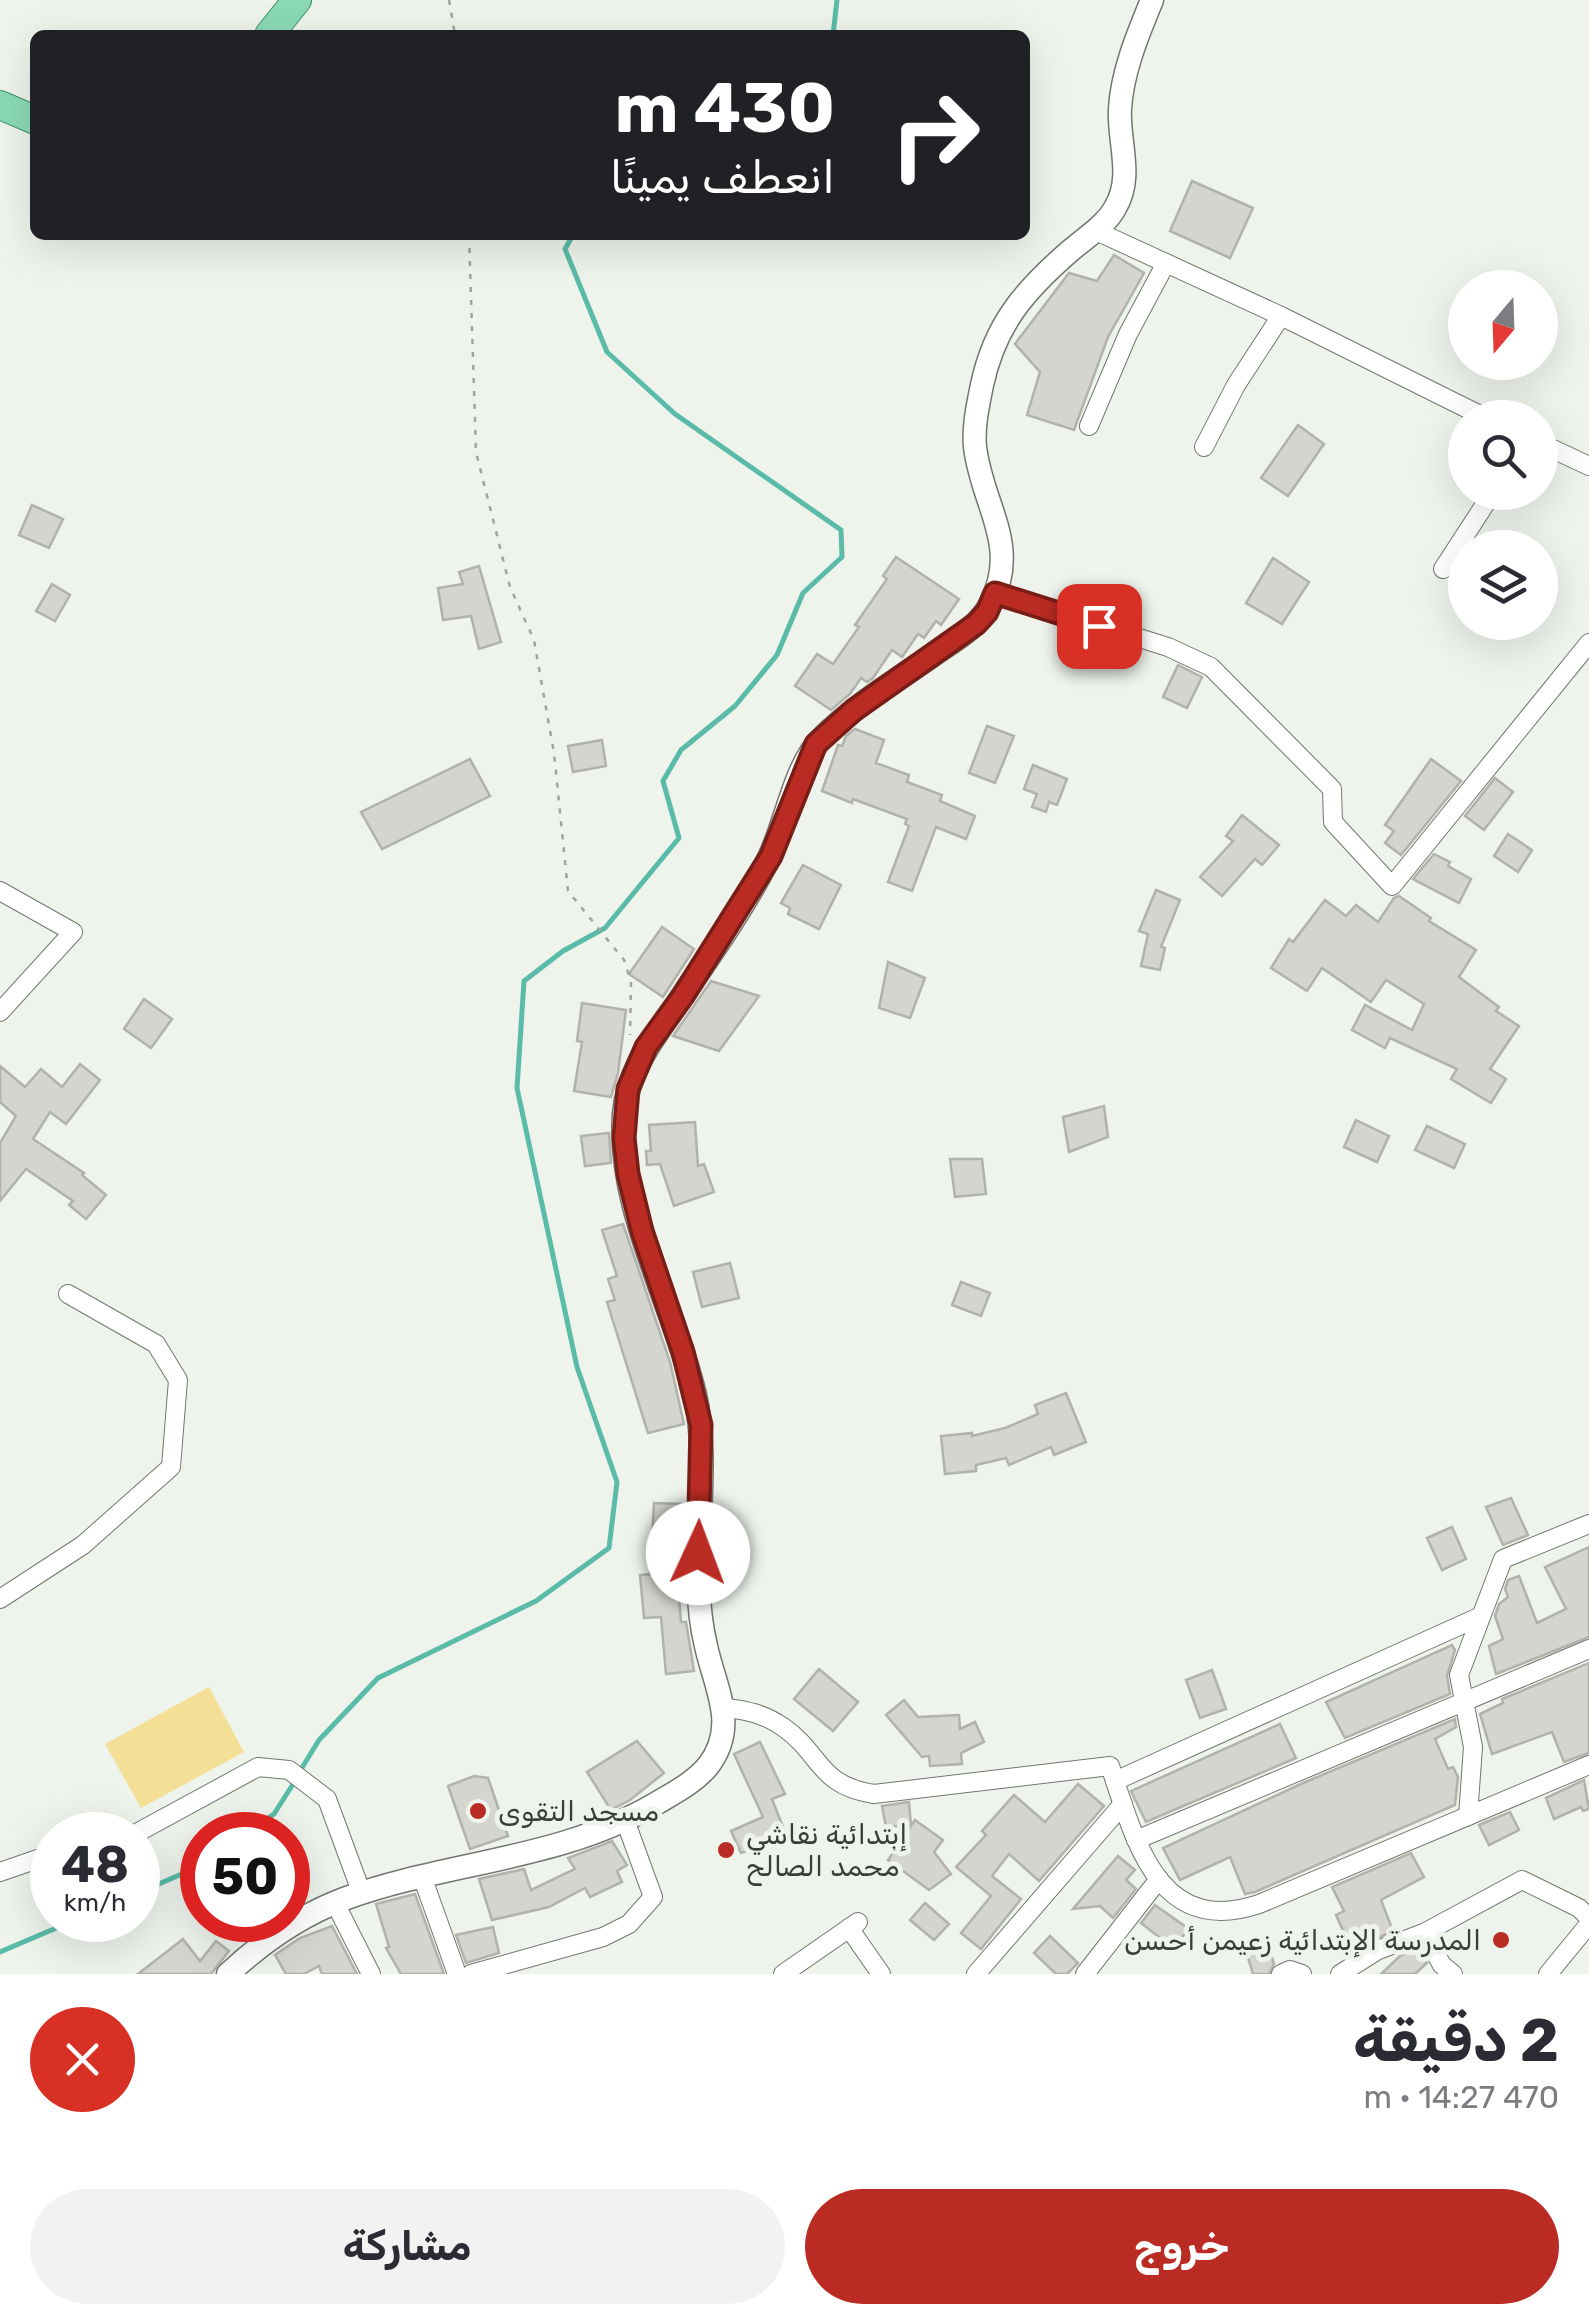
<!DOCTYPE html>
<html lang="ar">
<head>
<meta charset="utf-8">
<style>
  :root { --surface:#fff; --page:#f2f2f3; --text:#2b2b33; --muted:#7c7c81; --accent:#ba2c23 }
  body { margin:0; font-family:Rubik,Cairo,sans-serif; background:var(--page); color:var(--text); direction:rtl; height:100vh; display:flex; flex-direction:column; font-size:38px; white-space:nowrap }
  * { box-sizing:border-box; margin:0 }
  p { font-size:32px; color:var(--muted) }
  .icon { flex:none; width:55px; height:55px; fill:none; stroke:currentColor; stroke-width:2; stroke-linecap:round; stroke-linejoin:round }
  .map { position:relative; height:1974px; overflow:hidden; direction:ltr }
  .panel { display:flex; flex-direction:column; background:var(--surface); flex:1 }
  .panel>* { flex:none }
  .hud { position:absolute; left:30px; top:30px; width:1000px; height:210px; border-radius:15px; box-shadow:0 10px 40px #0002; direction:rtl; background:#202124; color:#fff; overflow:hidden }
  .needle { width:65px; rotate:199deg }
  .controls { position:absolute; left:1448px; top:270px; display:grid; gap:20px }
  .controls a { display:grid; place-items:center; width:110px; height:110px; border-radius:50%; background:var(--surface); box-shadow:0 10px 40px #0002; font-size:50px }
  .speed { position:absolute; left:30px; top:1812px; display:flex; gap:20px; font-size:50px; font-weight:700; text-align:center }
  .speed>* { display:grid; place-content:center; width:130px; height:130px; border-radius:50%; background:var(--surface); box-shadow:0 10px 40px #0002; line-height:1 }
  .speed small { font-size:25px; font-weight:400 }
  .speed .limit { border:15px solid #d22; background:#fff; color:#111 }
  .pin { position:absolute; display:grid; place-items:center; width:85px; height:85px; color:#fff; margin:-42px; border-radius:20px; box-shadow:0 5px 15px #0006 }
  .me { position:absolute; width:110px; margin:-55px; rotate:2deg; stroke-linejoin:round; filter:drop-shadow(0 0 8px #0008) }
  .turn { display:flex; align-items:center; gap:35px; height:210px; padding:0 30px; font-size:45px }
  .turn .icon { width:130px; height:130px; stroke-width:2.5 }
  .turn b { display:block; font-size:70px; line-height:85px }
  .round { display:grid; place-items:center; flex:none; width:105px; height:105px; border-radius:52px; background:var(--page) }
  .summary { display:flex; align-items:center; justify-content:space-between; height:170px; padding:0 30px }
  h1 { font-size:60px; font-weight:700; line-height:75px }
  .cta { display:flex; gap:20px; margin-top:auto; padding:20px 30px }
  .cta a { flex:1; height:115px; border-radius:60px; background:var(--accent); color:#fff; font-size:40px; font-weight:700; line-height:115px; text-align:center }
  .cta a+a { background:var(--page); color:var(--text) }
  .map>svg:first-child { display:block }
  .green { fill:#f4df97 }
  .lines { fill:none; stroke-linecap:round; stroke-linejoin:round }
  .stream { stroke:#5abba9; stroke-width:5 }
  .building { fill:#d4d5ce; stroke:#b1b2ab; stroke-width:2.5 }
  .minor-casing { stroke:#727670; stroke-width:20 }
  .secondary-casing { stroke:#727670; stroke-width:25 }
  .primary-casing { stroke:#3c9369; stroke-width:30 }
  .path { stroke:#a0a39e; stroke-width:2.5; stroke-dasharray:5 8; stroke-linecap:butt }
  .minor { stroke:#fff; stroke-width:18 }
  .secondary { stroke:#fff; stroke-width:22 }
  .primary { stroke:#8bdab5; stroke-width:28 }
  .route-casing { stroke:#791d17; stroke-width:25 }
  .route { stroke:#ba2c23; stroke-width:18 }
  .poi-dot { fill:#ba2c23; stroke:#eef3ec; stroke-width:4 }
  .labels { text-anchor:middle; stroke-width:10; stroke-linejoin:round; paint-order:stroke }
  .poi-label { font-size:28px; fill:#3b3d3a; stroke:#eef3ec; text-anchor:start }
</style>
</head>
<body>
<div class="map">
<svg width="1589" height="1974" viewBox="0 0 1589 1974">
  <rect width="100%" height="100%" fill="#eef3ec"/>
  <polygon class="green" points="209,1687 244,1752 141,1808 105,1744"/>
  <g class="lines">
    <g class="stream">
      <polyline points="833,35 837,0"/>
      <polyline points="300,1771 319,1740 378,1678 536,1601 609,1548 617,1482 577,1367 517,1088 524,981 563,951 605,928 679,838 663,781 681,750 735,706 777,655 803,593 842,557 841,530 675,414 607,352 565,249 573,235"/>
      <polyline points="243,1835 274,1814 295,1781"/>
      <polyline points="138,1893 184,1873 202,1861"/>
      <polyline points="0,1952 75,1920"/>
    </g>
  </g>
  <g class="building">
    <polygon points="1192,181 1253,208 1230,258 1170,231"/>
    <polygon points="1114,255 1144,273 1108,337 1074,430 1027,415 1040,372 1015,344 1069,273 1097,281"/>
    <polygon points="1298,425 1324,444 1288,496 1261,478"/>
    <polygon points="32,505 63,519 49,548 19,535"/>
    <polygon points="896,557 959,599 941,625 936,621 924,638 918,634 902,657 892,650 873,678 867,682 861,678 850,694 831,710 795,686 817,654 833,664 859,627 855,625 887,579 883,576"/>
    <polygon points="1273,558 1309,582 1282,624 1246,603"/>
    <polygon points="479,566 501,642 479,649 471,616 443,620 438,588 463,584 459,572"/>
    <polygon points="52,584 70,595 55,621 36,611"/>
    <polygon points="1178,665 1202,677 1187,708 1163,697"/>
    <polygon points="987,726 1014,736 995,783 969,773"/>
    <polygon points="855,729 884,740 876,763 909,775 907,782 942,795 940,801 975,816 966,839 936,827 912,891 888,882 909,826 905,824 907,819 853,799 852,803 822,791 838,745 842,746 846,736"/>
    <polygon points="602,740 606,766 573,772 568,746"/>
    <polygon points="470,759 490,796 382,849 361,812"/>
    <polygon points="1431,759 1461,781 1401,855 1385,843 1394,831 1385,825"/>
    <polygon points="1033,765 1067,779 1057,805 1049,802 1046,812 1032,807 1037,794 1024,789"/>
    <polygon points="1495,778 1513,792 1484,830 1465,816"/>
    <polygon points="1242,815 1279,845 1262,865 1255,859 1222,896 1200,877 1233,841 1226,836"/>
    <polygon points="1508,834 1532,850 1518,872 1494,856"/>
    <polygon points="1434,854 1450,862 1448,866 1471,879 1459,903 1413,879"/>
    <polygon points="803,865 841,885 819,929 788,914 790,908 781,903"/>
    <polygon points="1156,890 1180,900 1161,947 1165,948 1160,970 1141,966 1148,934 1139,931"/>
    <polygon points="1399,896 1431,918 1429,921 1476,950 1459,977 1499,1007 1496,1011 1519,1026 1490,1069 1506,1079 1491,1103 1451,1079 1457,1069 1390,1038 1385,1048 1352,1030 1365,1005 1412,1030 1424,1004 1386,980 1371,1002 1322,968 1307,991 1271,968 1289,939 1293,942 1325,900 1346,916 1356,905 1378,922 1394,898"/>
    <polygon points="662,927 694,949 663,997 629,974"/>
    <polygon points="888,962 925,978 910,1018 879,1008"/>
    <polygon points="711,981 759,996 719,1051 673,1036"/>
    <polygon points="144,999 172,1019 151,1048 124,1029"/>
    <polygon points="582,1003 626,1010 618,1073 611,1097 574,1091 582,1042 577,1041"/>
    <polygon points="80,1064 100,1080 66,1124 50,1112 33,1139 84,1173 82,1175 106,1195 86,1219 69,1205 73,1201 26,1169 0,1201 0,1143 16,1116 0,1102 0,1066 25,1087 41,1069 62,1087"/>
    <polygon points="1104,1106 1108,1137 1069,1152 1063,1117"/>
    <polygon points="1356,1120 1389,1136 1377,1162 1344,1147"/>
    <polygon points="695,1122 698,1166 704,1164 714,1192 674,1206 660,1164 647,1165 646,1151 651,1151 649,1125"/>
    <polygon points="1427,1126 1465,1144 1454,1168 1415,1150"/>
    <polygon points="609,1133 611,1163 585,1166 581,1136"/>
    <polygon points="950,1159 982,1159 986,1194 955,1197"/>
    <polygon points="623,1224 670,1362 684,1424 648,1433 607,1302 615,1300 608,1279 617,1276 602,1230"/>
    <polygon points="730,1263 739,1298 702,1307 693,1272"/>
    <polygon points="961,1282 990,1293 981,1316 952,1305"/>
    <polygon points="1066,1393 1086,1442 1054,1455 1051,1447 1009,1465 1006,1458 976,1465 976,1471 945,1474 941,1436 972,1433 972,1436 1005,1428 1038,1414 1035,1405"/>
    <polygon points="1511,1498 1528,1535 1503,1545 1486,1507"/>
    <polygon points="654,1503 684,1504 681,1558 676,1558 681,1622 686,1622 694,1671 666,1674 661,1617 644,1618 640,1575 650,1574"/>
    <polygon points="1452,1527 1466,1559 1442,1570 1427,1538"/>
    <polygon points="1589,1547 1589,1637 1496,1674 1489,1646 1503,1639 1495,1616 1499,1604 1508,1597 1505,1589 1508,1580 1519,1576 1537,1623 1566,1609 1545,1567"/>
    <polygon points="1452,1645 1455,1650 1447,1676 1450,1694 1345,1738 1326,1702"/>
    <polygon points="1589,1663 1589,1753 1564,1762 1552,1732 1492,1754 1480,1714 1503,1703 1502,1699"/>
    <polygon points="819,1669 858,1702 833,1731 794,1699"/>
    <polygon points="1212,1670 1226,1709 1200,1718 1186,1680"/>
    <polygon points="904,1700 918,1717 959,1715 960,1729 975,1722 984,1742 961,1753 962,1764 930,1766 929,1756 922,1757 886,1715"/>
    <polygon points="1455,1719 1456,1727 1435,1739 1448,1769 1453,1767 1458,1777 1455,1805 1255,1892 1245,1894 1230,1857 1180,1880 1163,1848 1303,1783"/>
    <polygon points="1280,1724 1296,1758 1146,1822 1131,1791"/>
    <polygon points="637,1741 664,1773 630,1800 611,1810 587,1772"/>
    <polygon points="760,1742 785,1794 772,1799 787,1837 741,1853 731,1831 763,1817 734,1754"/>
    <polygon points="474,1776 488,1778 508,1836 470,1849 448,1786"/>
    <polygon points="1584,1780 1589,1809 1583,1811 1581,1807 1554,1819 1546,1798"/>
    <polygon points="1078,1784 1104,1806 1039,1881 1009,1854 992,1876 1021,1899 981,1949 961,1933 991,1896 956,1867 986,1835 982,1831 1014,1795 1045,1822"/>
    <polygon points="909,1802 911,1825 886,1827 882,1806"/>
    <polygon points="1510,1812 1519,1830 1489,1845 1479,1825"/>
    <polygon points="915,1820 943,1840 934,1852 951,1874 929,1890 888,1860"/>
    <polygon points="612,1841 627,1865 617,1871 622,1882 590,1897 585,1888 549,1907 492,1920 479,1879 524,1869 531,1890 575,1869 568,1858"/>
    <polygon points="1411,1853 1424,1877 1381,1900 1393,1931 1352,1950 1336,1915 1344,1911 1332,1887"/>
    <polygon points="1118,1856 1135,1870 1126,1880 1136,1889 1113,1918 1100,1906 1073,1909"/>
    <polygon points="415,1894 444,1974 401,1974 386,1948 389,1947 376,1904"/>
    <polygon points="925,1903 949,1924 934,1940 910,1920"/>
    <polygon points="1155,1905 1189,1929 1173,1948 1141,1923"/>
    <polygon points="332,1926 357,1974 322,1974 319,1966 304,1974 286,1974 275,1955 300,1938"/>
    <polygon points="493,1927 499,1953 466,1963 456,1935"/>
    <polygon points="1050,1936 1078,1963 1067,1974 1056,1974 1034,1953"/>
    <polygon points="183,1939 200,1961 216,1941 229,1951 211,1974 138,1974"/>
    <polygon points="1267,1942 1274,1964 1269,1974 1253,1974 1245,1948"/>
    <polygon points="1414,1950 1427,1963 1415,1974 1381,1974 1401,1955"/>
  </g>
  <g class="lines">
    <defs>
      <g id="minor">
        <polyline points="1094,230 1281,316 1486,418"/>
        <polyline points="1089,426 1128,334 1166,263"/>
        <polyline points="1540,443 1589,466"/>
        <polyline points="1204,447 1236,385 1281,316"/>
        <polyline points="1443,569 1493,492"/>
        <polyline points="995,593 1168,647 1211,667 1332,789 1333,822 1392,886 1589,643"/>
        <polyline points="0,891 73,932 0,1012"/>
        <polyline points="0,1599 83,1545 171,1467 178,1380 156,1344 68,1294"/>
        <path d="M725,1708C747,1710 764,1714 783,1727C822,1754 817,1785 874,1794L1110,1766C1135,1840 1158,1938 1259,1904L1589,1765"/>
        <polyline points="1115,1781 1481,1616"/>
        <polyline points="1468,1816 1473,1747 1459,1675 1503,1559 1589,1524"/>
        <polyline points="133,1835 258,1767 289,1770 327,1799 362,1894"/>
        <polyline points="1136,1840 1589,1649"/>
        <polyline points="0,1872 52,1854"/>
        <polyline points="423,1879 457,1974"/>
        <polyline points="335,1903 371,1974"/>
        <polyline points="849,1928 881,1974"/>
        <polyline points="1424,1933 1442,1965 1453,1974"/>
        <polyline points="471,1974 603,1937 629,1924 653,1897 625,1820"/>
        <polyline points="783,1974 858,1922"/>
        <polyline points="976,1974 1123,1804"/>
        <polyline points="1085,1974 1159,1879"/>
        <polyline points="1281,1974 1290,1970 1302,1974"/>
        <polyline points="1340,1974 1378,1950 1424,1933 1522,1880 1579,1908 1589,1918"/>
        <polyline points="1548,1974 1589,1924"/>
      </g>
      <path id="secondary" d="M228,1974C261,1943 302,1915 344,1899C447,1861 559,1861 657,1803C674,1793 695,1782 708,1766C739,1726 715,1688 706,1646C686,1564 713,1476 695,1395C674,1305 617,1208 624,1114C628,1065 659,1032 685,992C713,951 743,908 766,864C786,827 793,767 822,738C855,705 896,681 933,655C953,641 978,627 990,605C1021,545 982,506 975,447C973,427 978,405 982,385C995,324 1025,290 1070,251C1085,238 1106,225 1115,208C1134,177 1118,142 1120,109C1122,72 1138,34 1152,0"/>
      <g id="primary">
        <polyline points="269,35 297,0"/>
        <polyline points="0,105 35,120"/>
      </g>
    </defs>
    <use href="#minor" class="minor-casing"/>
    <use href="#secondary" class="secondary-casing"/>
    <use href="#primary" class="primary-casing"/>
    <g class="path">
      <polyline points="449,0 455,35"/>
      <polyline points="469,235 476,452 510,587 534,640 554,753 568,891 624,960 631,982 630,1035"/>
    </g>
    <use href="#minor" class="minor"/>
    <use href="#secondary" class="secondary"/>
    <use href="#primary" class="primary"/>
  </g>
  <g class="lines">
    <defs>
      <polyline id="route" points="698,1553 701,1425 683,1352 642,1231 628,1174 624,1138 628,1089 646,1047 683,996 771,856 816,744 854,710 976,624 987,612 995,593 1099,626"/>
    </defs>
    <use href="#route" class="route-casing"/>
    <use href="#route" class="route"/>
  </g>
  <g class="poi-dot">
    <circle cx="478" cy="1811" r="10"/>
    <circle cx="726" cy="1850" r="10"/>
    <circle cx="1501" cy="1940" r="10"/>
  </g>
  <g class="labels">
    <g class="poi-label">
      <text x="498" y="1821">مسجد التقوى</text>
      <text x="746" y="1844">إبتدائية نقاشي<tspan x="746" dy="32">محمد الصالح</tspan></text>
      <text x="1481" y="1950" text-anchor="end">المدرسة الإبتدائية زعيمن أحسن</text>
    </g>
  </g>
</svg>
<div class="controls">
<a><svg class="needle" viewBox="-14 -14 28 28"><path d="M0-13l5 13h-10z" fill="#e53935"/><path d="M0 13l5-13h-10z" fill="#7c7c81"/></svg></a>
<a><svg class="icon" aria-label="search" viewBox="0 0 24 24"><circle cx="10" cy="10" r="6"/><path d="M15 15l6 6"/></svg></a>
<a><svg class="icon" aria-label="layers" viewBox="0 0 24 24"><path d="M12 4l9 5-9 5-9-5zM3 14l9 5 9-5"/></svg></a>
</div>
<div class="speed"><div>48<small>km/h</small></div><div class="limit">50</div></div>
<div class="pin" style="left:1099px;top:626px;background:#d93025"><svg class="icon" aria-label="arrive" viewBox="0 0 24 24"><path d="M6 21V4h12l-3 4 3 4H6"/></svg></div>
<svg class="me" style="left:698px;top:1553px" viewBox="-20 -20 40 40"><circle r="19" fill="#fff"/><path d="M0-13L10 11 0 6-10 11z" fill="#ba2c23"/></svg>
<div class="hud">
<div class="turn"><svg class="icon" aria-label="right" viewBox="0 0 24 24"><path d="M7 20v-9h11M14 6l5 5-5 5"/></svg><div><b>430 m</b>انعطف يمينًا</div></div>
</div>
</div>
<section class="panel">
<div class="summary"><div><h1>2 دقيقة</h1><p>470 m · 14:27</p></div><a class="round" style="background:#d93025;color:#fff"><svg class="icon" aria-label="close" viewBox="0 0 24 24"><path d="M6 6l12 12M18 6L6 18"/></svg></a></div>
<div class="cta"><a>خروج</a><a>مشاركة</a></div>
</section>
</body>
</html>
